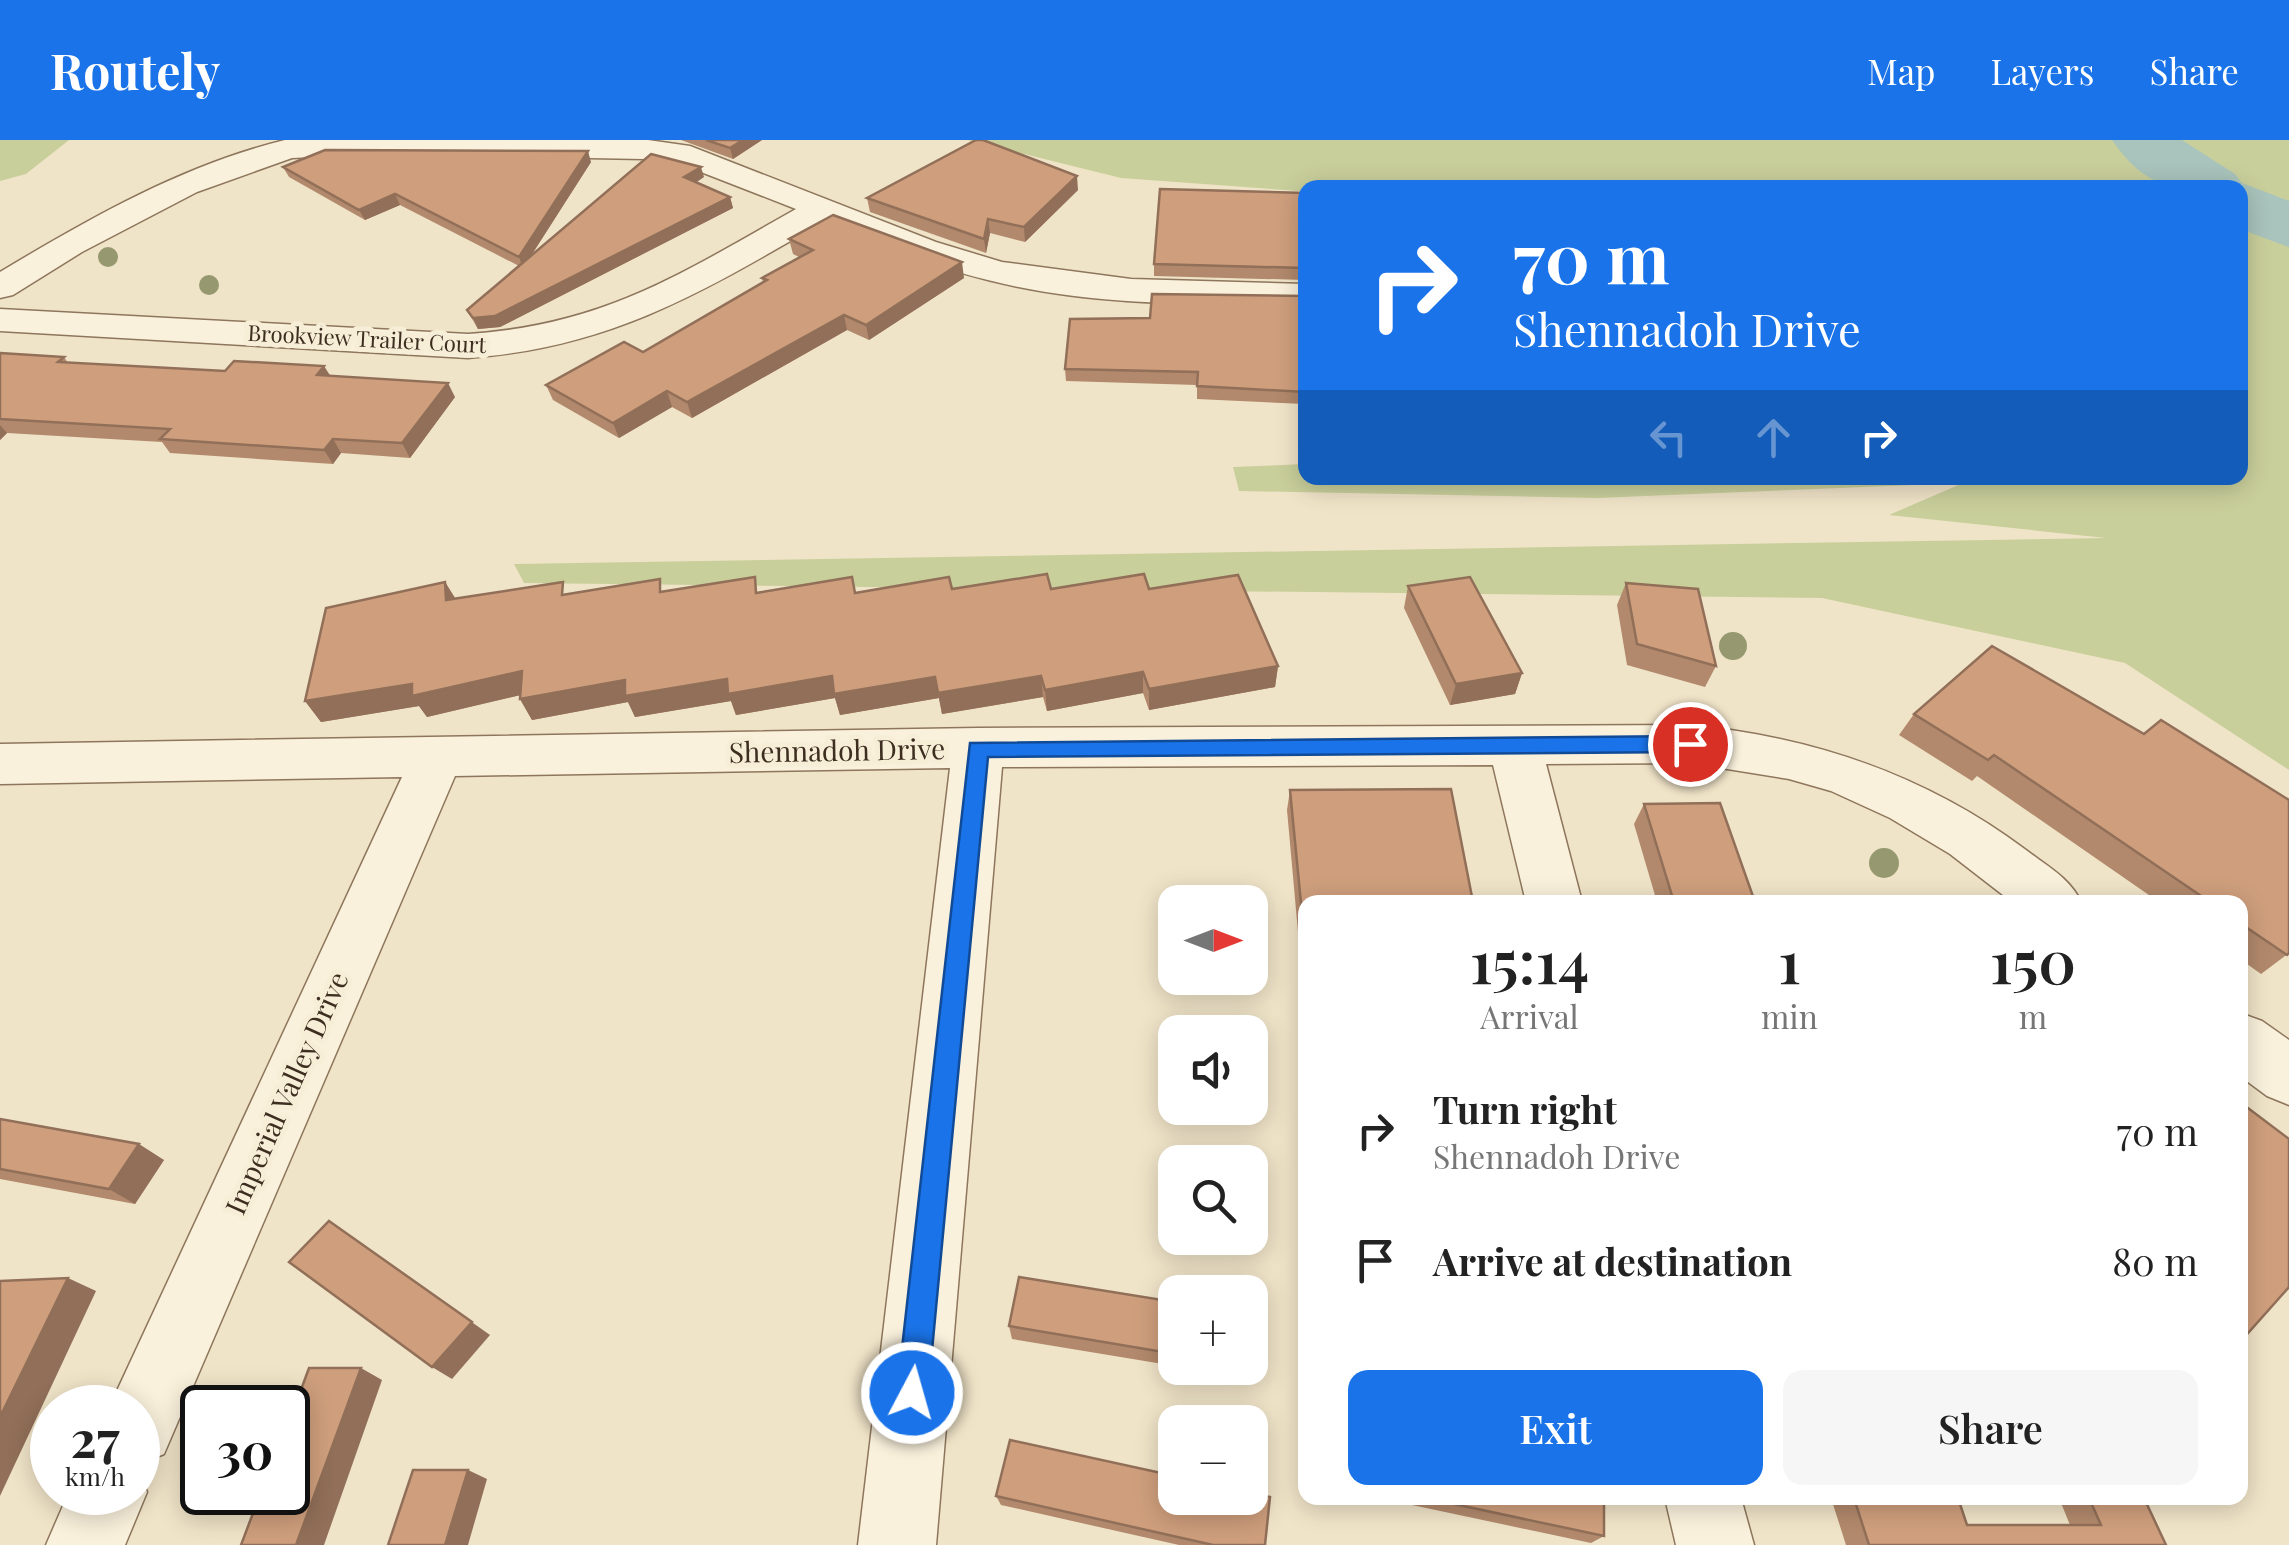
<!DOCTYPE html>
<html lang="en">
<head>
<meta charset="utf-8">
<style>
  :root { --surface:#fff; --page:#f6f6f6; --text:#222; --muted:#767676; --accent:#1a73e8 }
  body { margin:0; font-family:"Playfair Display",serif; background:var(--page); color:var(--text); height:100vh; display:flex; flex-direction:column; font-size:38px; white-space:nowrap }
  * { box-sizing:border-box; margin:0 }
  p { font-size:32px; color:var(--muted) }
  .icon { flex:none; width:55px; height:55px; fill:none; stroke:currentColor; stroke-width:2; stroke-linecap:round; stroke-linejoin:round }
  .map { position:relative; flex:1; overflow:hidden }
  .sheet { position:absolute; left:1298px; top:755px; width:950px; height:610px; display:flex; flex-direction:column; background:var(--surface); border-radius:20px; box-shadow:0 5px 25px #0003 }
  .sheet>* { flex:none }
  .hud { position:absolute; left:1298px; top:40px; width:950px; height:305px; border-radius:20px; box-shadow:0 5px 25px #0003; background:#1a73e8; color:#fff; overflow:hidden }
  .needle { width:65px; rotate:90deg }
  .fabs { position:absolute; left:1158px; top:745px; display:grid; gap:20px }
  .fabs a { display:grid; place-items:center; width:110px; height:110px; border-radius:20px; background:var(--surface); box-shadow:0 5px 25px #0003; font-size:50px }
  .speed { position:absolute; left:30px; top:1245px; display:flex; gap:20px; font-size:50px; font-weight:700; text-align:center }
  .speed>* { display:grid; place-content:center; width:130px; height:130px; border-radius:50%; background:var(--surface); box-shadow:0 5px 25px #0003; line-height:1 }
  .speed small { font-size:25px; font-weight:400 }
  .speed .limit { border:5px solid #111; border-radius:15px; background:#fff; color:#111 }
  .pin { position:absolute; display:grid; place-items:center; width:85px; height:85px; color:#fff; margin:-42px; border:5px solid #fff; border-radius:50%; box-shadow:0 2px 10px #0007 }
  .me { position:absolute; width:110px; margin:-55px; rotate:6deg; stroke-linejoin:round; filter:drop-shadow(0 0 8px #0008) }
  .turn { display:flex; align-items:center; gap:35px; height:210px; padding:0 50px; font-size:45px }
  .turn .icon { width:130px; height:130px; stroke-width:2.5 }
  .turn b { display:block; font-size:70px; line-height:85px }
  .lanes { display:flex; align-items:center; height:95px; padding:0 50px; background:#0003; justify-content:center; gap:50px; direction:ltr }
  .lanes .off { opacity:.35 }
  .eta { display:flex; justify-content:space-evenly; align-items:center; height:170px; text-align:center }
  .eta b { font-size:60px; font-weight:600; line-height:70px }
  .action { display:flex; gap:20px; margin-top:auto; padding:20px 50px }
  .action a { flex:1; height:115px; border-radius:20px; background:var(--accent); color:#fff; font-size:40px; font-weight:600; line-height:115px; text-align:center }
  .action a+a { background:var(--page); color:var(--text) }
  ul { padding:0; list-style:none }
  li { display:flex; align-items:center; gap:30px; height:130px; padding:0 50px }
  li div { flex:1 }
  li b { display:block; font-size:38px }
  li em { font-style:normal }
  header { display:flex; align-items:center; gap:60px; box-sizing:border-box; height:140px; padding:0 50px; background:var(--accent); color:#fff }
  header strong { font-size:48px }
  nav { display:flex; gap:55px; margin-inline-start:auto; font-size:35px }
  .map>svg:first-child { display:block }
  .green { fill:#c9cf9b }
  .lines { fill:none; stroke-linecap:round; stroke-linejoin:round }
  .river { fill:#a9c4bc; fill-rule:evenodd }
  .minor-casing { stroke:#8d765c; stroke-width:3 }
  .minor { fill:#faf1dc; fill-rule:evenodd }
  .tree { fill:#96986f }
  .wall { fill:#b2896c }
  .shaded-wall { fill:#916f58 }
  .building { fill:#cf9f7d; stroke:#916f58; stroke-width:2.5 }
  .route { fill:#1a73e8; stroke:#114b97; stroke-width:2.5 }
  .labels { text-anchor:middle; stroke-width:10; stroke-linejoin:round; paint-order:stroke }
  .far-street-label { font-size:22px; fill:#3d2e20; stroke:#f7eed8 }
  .street-label { font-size:28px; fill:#3d2e20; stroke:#f7eed8 }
</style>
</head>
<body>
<header>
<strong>Routely</strong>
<nav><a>Map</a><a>Layers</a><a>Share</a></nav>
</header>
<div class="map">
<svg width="2289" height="1405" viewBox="0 0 2289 1405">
  <rect width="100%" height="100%" fill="#f0e4c8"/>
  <g class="green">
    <polygon points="0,0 69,0 26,34 0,41"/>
    <polygon points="967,0 2289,0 2289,630 2125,523 1822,458 524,443 514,424 2106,398 1889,375 1963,343 1597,358 1239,351 1233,327 1305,324 1305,338 2240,338 2240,48 1305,48 1305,51 1298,51 1121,38"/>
  </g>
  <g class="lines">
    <path class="river" d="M2112,0H2182L2235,34L2242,43L2289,61V107L2240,89V48C2179,48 2151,56 2112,0Z"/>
    <defs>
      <g id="minor">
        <path d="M285,0H648L690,6L936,102L1002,122L1131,139L1305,144V166C1213,164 1120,166 1029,149C958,136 890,111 825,81C702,152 613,207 468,218L0,191V169L468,194C604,185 681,134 796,69L683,25L644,19L379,14L292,18L197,52L82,112L13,155L0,158V132C90,78 183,25 285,0Z"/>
        <path d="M1690,585C1814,597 1926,635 2026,710C2047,726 2070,738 2081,762H2012L1950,714L1890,678L1831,651L1789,639L1690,623L1546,624L1582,762H1526L1493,625L1002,627L936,1405H858L950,628L455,636L164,1314L138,1325V1268H109L402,637L0,644V604L978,588Z"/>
        <polygon points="2240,873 2262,881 2289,900 2289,965 2267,956 2240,936"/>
        <polygon points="138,1329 147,1352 125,1405 46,1405 69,1352 138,1352"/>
        <polygon points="1665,1358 1741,1358 1754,1405 1676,1405"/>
      </g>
    </defs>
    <use href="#minor" class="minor-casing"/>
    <use href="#minor" class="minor"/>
  </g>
  <g class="tree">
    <circle cx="108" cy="117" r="10"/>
    <circle cx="209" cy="145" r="10"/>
    <circle cx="1733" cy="506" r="14"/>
    <circle cx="1884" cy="723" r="15"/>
  </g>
  <g class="wall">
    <polygon points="681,0 762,0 733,19"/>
    <polygon points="591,22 531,116 704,37 696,42 730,57 733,68 500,187 478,189 467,170 519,126 400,65 365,80 289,37 283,27"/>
    <polygon points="1078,50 1025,102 990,93 986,113 870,72 867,58"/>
    <polygon points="1305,53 1305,140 1154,136 1154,124"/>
    <polygon points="789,99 964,138 869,200 847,190 692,278 672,267 619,298 553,260 546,245 643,212 763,142 762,138 799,117 793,114"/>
    <polygon points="1305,156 1305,264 1197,259 1197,245 1066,241 1065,229 1150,178"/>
    <polygon points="0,213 64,217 68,223 330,236 455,257 410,318 341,313 333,324 170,313 162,302 7,293 0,300"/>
    <polygon points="445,442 455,458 665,451 856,453 952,449 1149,449 1278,526 1275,547 1149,570 1143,553 1047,571 1043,557 942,574 939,558 840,575 835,558 736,575 731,561 635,577 628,562 532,580 520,559 520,555 427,577 419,566 321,582 305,561"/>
    <polygon points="1626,443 1716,526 1705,547 1627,525 1617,465"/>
    <polygon points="1408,446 1522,533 1515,554 1450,565 1404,468"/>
    <polygon points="1914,574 2144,594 2289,813 2261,834 2240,819 2240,762 2159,762 1977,636 1972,641 1899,595"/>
    <polygon points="1290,650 1305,762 1305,792 1298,792 1287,670"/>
    <polygon points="1644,664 1755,762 1657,762 1634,684"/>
    <polygon points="0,979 164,1020 135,1064 0,1039"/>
    <polygon points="1175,1162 1175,1226 1012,1199 1009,1186"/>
    <polygon points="1250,1174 1254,1227 1251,1239 1184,1228 1250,1228"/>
    <polygon points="996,1356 1265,1405 1179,1405 1001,1365"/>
    <polygon points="1379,1358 1604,1358 1604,1396 1591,1403"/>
    <polygon points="1831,1358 1958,1358 1967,1385 2070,1385 2059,1358 2144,1358 2166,1405 1846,1405"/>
  </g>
  <g class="shaded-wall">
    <polygon points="743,0 762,0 733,19 730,8"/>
    <polygon points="588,11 591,22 523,128 519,117"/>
    <polygon points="701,27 704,37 688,48 684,37"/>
    <polygon points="1077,36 1078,50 1025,102 1024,87"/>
    <polygon points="395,54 400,65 365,80 359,70"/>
    <polygon points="730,57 733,68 500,187 478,189 473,178"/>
    <polygon points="988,79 990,93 986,113 984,99"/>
    <polygon points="962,122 964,138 869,200 866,185"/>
    <polygon points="844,175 847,190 692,278 687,262"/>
    <polygon points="324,226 333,240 317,235"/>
    <polygon points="448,243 455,257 410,318 402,303"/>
    <polygon points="667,251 672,267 619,298 613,283"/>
    <polygon points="0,285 7,293 0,300"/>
    <polygon points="333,299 341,313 333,324 324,310"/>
    <polygon points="445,442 458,463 446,460"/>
    <polygon points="1278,526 1275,547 1149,570 1149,549"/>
    <polygon points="522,531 534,552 427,577 419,566 321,582 305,561 412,544"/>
    <polygon points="1143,532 1143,553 1047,571 1045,550"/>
    <polygon points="1522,533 1515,554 1450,565 1456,544"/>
    <polygon points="832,536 935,537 939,558 840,575 835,558 736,575 731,561 635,577 628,562 532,580 520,559 625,540"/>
    <polygon points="1041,536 1043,557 942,574 938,553"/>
    <polygon points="139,1004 164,1020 135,1064 109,1049"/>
    <polygon points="329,1081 490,1195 452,1239 432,1227"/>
    <polygon points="68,1138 96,1151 0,1356 0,1277"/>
    <polygon points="361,1228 382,1240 324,1405 296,1405"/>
    <polygon points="468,1330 487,1339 468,1405 445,1405"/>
  </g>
  <g class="building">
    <polygon points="706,0 743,0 730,8"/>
    <polygon points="976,0 983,0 1077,36 1024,87 988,79 984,99 867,58"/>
    <polygon points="325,10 588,11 519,117 395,54 359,70 283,27"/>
    <polygon points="651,14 701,27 684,37 730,57 495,176 473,178 467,170"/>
    <polygon points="1160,49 1305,53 1305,128 1154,124"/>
    <polygon points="833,75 962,122 866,185 844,175 687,262 667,251 613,283 546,245 624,202 643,212 767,140 762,138 813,110 789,99"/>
    <polygon points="1152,154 1305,156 1305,252 1197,246 1198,232 1065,229 1070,179 1150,178"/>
    <polygon points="0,213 64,217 58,222 225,231 234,221 324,226 317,235 448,243 402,303 333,299 324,310 160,299 170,289 0,279"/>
    <polygon points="1047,434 1051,449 1144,434 1149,449 1238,435 1278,526 1149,549 1143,532 1045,550 1041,536 938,553 935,537 834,554 832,536 728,554 727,539 625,556 625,540 520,559 522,531 412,556 412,544 305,561 326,468 445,442 446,460 563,442 562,455 660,439 660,452 755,437 756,453 852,437 855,453 949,437 952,449"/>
    <polygon points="1470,437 1522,533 1456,544 1408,446"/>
    <polygon points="1626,443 1698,449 1716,526 1637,504"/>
    <polygon points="1992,506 2144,594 2161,580 2289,660 2289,813 2287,815 2240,783 2240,762 2210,762 1994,615 1988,620 1914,574"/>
    <polygon points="1451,649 1473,762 1305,762 1305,773 1302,773 1290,650"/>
    <polygon points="1720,663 1755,762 1674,762 1644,664"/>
    <polygon points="2240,962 2289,999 2289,1147 2241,1201"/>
    <polygon points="0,979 139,1004 109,1049 0,1029"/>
    <polygon points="329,1081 472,1182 432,1227 289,1122"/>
    <polygon points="1019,1137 1175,1162 1175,1214 1009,1186"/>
    <polygon points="68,1138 0,1277 0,1141"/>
    <polygon points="1250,1174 1259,1176 1254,1227 1250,1226"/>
    <polygon points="309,1228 361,1228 296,1405 241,1405 261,1352 288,1352 288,1285"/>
    <polygon points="1010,1300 1175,1336 1175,1358 1250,1358 1250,1353 1270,1357 1265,1405 1213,1405 996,1356"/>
    <polygon points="413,1330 468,1330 445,1405 388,1405"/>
    <polygon points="1426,1358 1604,1358 1604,1396"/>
    <polygon points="1854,1358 1958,1358 1967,1385 2101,1385 2089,1358 2144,1358 2166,1405 1869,1405"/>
  </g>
  <polygon class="route" points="1690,596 1701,604 1690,612 988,617 928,1253 923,1264 912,1268 902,1264 897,1253 970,603"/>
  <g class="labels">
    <g class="far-street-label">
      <text transform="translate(367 199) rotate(3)" y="8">Brookview Trailer Court</text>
    </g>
    <g class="street-label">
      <text transform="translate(837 611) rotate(-1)" y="10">Shennadoh Drive</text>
      <text transform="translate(287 953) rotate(-66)" y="10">Imperial Valley Drive</text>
    </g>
  </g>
</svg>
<div class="fabs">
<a><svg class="needle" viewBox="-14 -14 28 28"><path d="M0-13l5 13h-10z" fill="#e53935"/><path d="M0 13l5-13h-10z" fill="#767676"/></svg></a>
<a><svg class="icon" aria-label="sound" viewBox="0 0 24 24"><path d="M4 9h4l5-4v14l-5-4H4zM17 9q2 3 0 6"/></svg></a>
<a><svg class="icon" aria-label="search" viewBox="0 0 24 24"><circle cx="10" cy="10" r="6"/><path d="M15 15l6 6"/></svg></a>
<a>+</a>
<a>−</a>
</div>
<div class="speed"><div>27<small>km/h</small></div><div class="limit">30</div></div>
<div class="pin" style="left:1690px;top:604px;background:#d93025"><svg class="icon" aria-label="arrive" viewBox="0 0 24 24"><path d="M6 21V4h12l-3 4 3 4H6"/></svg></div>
<svg class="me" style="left:912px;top:1253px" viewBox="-20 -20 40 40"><circle r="17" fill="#1a73e8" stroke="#fff" stroke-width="3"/><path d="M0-11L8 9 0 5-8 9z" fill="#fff"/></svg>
<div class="hud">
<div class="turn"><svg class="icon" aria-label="right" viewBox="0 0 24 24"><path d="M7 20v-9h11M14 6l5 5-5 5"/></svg><div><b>70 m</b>Shennadoh Drive</div></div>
<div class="lanes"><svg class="icon off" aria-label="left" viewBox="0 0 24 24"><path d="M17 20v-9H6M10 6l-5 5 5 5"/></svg><svg class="icon off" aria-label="ahead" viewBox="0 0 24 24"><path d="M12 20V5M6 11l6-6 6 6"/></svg><svg class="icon" aria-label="right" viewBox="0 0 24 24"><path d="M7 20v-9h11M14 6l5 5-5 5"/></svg></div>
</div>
<section class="sheet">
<div class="eta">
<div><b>15:14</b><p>Arrival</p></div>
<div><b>1</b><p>min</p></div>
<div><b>150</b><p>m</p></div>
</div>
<ul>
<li><svg class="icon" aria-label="right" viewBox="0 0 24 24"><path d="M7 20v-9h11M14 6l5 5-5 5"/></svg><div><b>Turn right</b><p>Shennadoh Drive</p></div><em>70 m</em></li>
<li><svg class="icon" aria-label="arrive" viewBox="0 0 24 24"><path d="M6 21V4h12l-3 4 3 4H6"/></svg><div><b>Arrive at destination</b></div><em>80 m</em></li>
</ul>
<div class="action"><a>Exit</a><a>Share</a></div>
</section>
</div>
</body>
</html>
